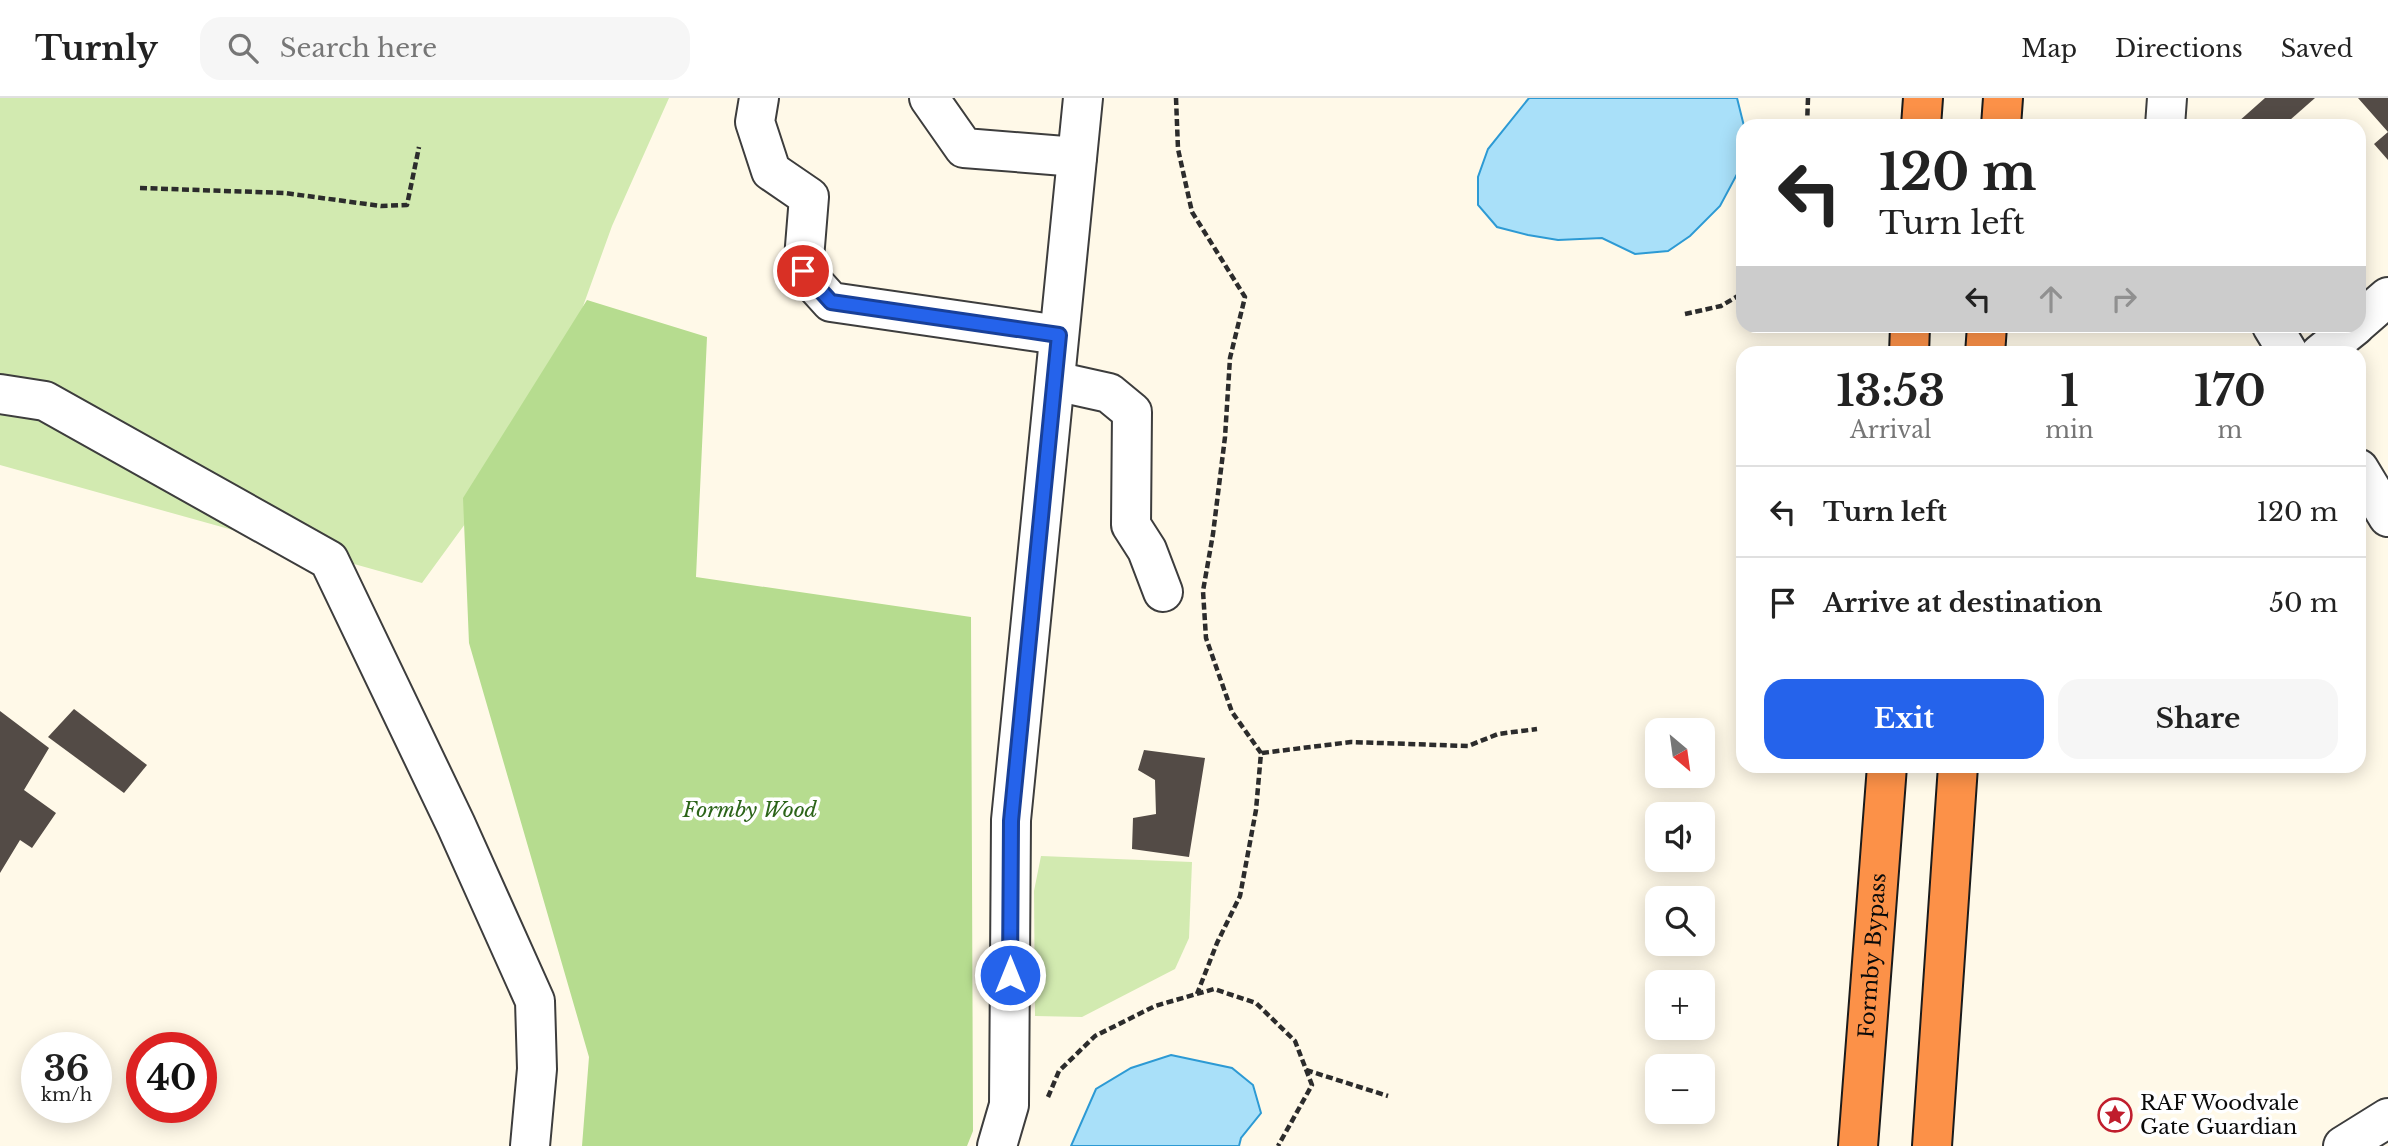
<!DOCTYPE html>
<html lang="en">
<head>
<meta charset="utf-8">
<style>
  :root { --surface:#fff; --page:#f6f6f6; --text:#222; --muted:#767676; --line:#e0e0e0; --accent:#2563eb }
  body { margin:0; font-family:"Libre Baskerville",serif; background:var(--page); color:var(--text); height:100vh; display:flex; flex-direction:column; font-size:26px; white-space:nowrap }
  * { box-sizing:border-box; margin:0 }
  p { font-size:23px; color:var(--muted) }
  .icon { flex:none; width:38px; height:38px; fill:none; stroke:currentColor; stroke-width:2; stroke-linecap:round; stroke-linejoin:round }
  .map { position:relative; flex:1; overflow:hidden }
  .details { position:absolute; left:1736px; top:248px; width:630px; height:427px; display:flex; flex-direction:column; background:var(--surface); border-radius:21px; box-shadow:0 4px 18px #0003 }
  .details>* { flex:none }
  .banner { position:absolute; left:1736px; top:21px; width:630px; height:214px; border-radius:21px; box-shadow:0 4px 18px #0003; background:#fff; color:var(--text); overflow:hidden }
  .needle { width:46px; rotate:151deg }
  .fabs { position:absolute; left:1645px; top:620px; display:grid; gap:14px }
  .fabs a { display:grid; place-items:center; width:70px; height:70px; border-radius:14px; background:var(--surface); box-shadow:0 4px 18px #0003; font-size:35px }
  .speed { position:absolute; left:21px; top:934px; display:flex; gap:14px; font-size:35px; font-weight:700; text-align:center }
  .speed>* { display:grid; place-content:center; width:91px; height:91px; border-radius:50%; background:var(--surface); box-shadow:0 4px 18px #0003; line-height:1 }
  .speed small { font-size:18px; font-weight:400 }
  .speed .limit { border:10px solid #d22; background:#fff; color:#111 }
  .pin { position:absolute; display:grid; place-items:center; width:60px; height:60px; color:#fff; margin:-30px; border:4px solid #fff; border-radius:50%; box-shadow:0 2px 7px #0007 }
  .me { position:absolute; width:77px; margin:-38px; rotate:0deg; stroke-linejoin:round; filter:drop-shadow(0 0 5px #0008) }
  .turn { display:flex; align-items:center; gap:24px; height:147px; padding:0 28px; font-size:32px }
  .turn .icon { width:91px; height:91px; stroke-width:2.5 }
  .turn b { display:block; font-size:49px; line-height:60px }
  .lanes { display:flex; align-items:center; height:66px; padding:0 28px; background:#0003; justify-content:center; gap:35px; direction:ltr }
  .lanes .off { opacity:.35 }
  .eta { display:flex; justify-content:space-evenly; align-items:center; height:119px; text-align:center }
  .eta b { font-size:42px; font-weight:800; line-height:49px }
  .button { display:flex; gap:14px; margin-top:auto; padding:14px 28px }
  .button a { flex:1; height:80px; border-radius:21px; background:var(--accent); color:#fff; font-size:28px; font-weight:800; line-height:80px; text-align:center }
  .button a+a { background:var(--page); color:var(--text) }
  ul { padding:0; list-style:none }
  li { display:flex; align-items:center; gap:21px; height:91px; padding:0 28px; border-top:2px solid var(--line) }
  li div { flex:1 }
  li b { display:block; font-size:26px }
  li em { font-style:normal }
  header { display:flex; align-items:center; gap:42px; box-sizing:border-box; height:98px; padding:0 35px; background:var(--surface); border-bottom:2px solid var(--line) }
  header strong { font-size:33px }
  nav { display:flex; gap:38px; margin-inline-start:auto; font-size:24px }
  .search { width:490px; height:63px; background:var(--page); display:flex; align-items:center; gap:18px; box-sizing:border-box; padding:0 24px; border-radius:21px; color:var(--muted); font-size:26px }
  .map>svg:first-child { display:block }
  .green { fill:#d2eab0 }
  .forest { fill:#b6dc8f }
  .water { fill:#a9e0f9; stroke:#2d9ad4; stroke-width:2 }
  .building { fill:#534b46 }
  .lines { fill:none; stroke-linecap:round; stroke-linejoin:round }
  .minor-casing { stroke:#3d3d3d; stroke-width:42 }
  .highway-casing { stroke:#1b1b1b; stroke-width:42 }
  .path { stroke:#2c2c2c; stroke-width:4.5; stroke-dasharray:7 3.5; stroke-linecap:butt }
  .minor { stroke:#fff; stroke-width:38 }
  .highway { stroke:#fc9148; stroke-width:38 }
  .route-casing { stroke:#184099; stroke-width:18 }
  .route { stroke:#2563eb; stroke-width:12 }
  .labels { text-anchor:middle; stroke-width:7; stroke-linejoin:round; paint-order:stroke }
  .park-label { font-size:21px; font-style:italic; fill:#2c6419; stroke:#fff }
  .street-label { font-size:21px; fill:#0a0a0a; stroke:#fff }
  .poi-label { font-size:21px; fill:#0a0a0a; stroke:#fff; text-anchor:start }
</style>
</head>
<body>
<header>
<strong>Turnly</strong>
<div class="search"><svg class="icon" aria-label="search" viewBox="0 0 24 24"><circle cx="10" cy="10" r="6"/><path d="M15 15l6 6"/></svg>Search here</div>
<nav><a>Map</a><a>Directions</a><a>Saved</a></nav>
</header>
<div class="map">
<svg width="2388" height="1048" viewBox="0 0 2388 1048">
  <rect width="100%" height="100%" fill="#fff9e8"/>
  <g class="green">
    <polygon points="0,0 669,0 612,128 543,319 422,485 0,367"/>
    <polygon points="1041,758 1192,764 1189,840 1175,871 1082,919 1035,918 1034,793"/>
  </g>
  <polygon class="forest" points="587,202 707,239 696,479 971,519 973,1033 967,1048 582,1048 589,959 469,545 463,400"/>
  <g class="water">
    <polygon points="1529,0 1737,0 1744,28 1743,65 1720,108 1690,138 1668,153 1635,156 1602,140 1558,142 1528,137 1497,129 1478,107 1478,79 1488,51"/>
    <polygon points="1171,957 1232,970 1253,987 1261,1015 1241,1040 1239,1048 1071,1048 1096,991 1131,970"/>
  </g>
  <g class="building">
    <polygon points="2265,0 2315,0 2283,28 2241,28 2238,24"/>
    <polygon points="2358,0 2388,0 2388,62 2374,46 2388,34"/>
    <polygon points="74,611 147,667 124,695 48,639"/>
    <polygon points="0,613 49,650 24,692 56,715 32,750 20,742 0,775"/>
    <polygon points="1144,652 1205,660 1189,759 1132,751 1133,720 1156,716 1155,682 1138,672"/>
  </g>
  <g class="lines">
    <defs>
      <g id="minor">
        <polyline points="759,0 755,24 771,73 809,99 803,173 831,204 1059,237"/>
        <polyline points="929,0 964,50 1077,59"/>
        <polyline points="2165,28 2167,0"/>
        <polyline points="2359,224 2388,199"/>
        <polyline points="2272,228 2289,256"/>
        <polyline points="2320,256 2355,228"/>
        <polyline points="1055,283 1109,295 1132,314 1131,427 1147,452 1163,494"/>
        <polyline points="0,296 45,303 329,462 456,727 535,903 537,971 530,1048"/>
        <polyline points="2359,371 2388,419"/>
        <polyline points="997,1048 1009,1007 1011,722 1083,0"/>
        <polyline points="2343,1048 2388,1020"/>
      </g>
      <g id="highway">
        <polyline points="1921,28 1923,0"/>
        <polyline points="2001,28 2003,0"/>
        <polyline points="1909,256 1910,228"/>
        <polyline points="1985,256 1987,228"/>
        <path id="s1" d="M1858,1048L1887,668"/>
        <polyline points="1932,1048 1958,668"/>
      </g>
    </defs>
    <use href="#minor" class="minor-casing"/>
    <use href="#highway" class="highway-casing"/>
    <g class="path">
      <polyline points="1176,0 1178,51 1192,114 1245,199 1230,260 1225,339 1213,436 1203,493 1206,540 1232,614 1261,655 1256,712 1240,798 1217,845 1197,896"/>
      <polyline points="1807,28 1808,0"/>
      <polyline points="140,90 285,95 381,108 407,107 419,49"/>
      <polyline points="1685,216 1721,208 1743,195"/>
      <polyline points="1262,655 1351,644 1468,648 1498,636 1537,631"/>
      <polyline points="1306,972 1388,998"/>
      <polyline points="1048,999 1059,973 1095,938 1155,908 1214,891 1256,905 1295,943 1312,987 1278,1048"/>
    </g>
    <use href="#minor" class="minor"/>
    <use href="#highway" class="highway"/>
  </g>
  <g class="lines">
    <defs>
      <polyline id="route" points="803,173 831,204 1059,237 1011,723 1010,877"/>
    </defs>
    <use href="#route" class="route-casing"/>
    <use href="#route" class="route"/>
  </g>
  <defs>
    <symbol id="sight-ring" viewBox="-11 -11 22 22"><circle r="9.5" fill="#fff" stroke="#c01d2d" stroke-width="1.5"/><path d="M0-6L1.8-2.2L6-1.7L2.9 1.2L3.7 5.4L0 3.3L-3.7 5.4L-2.9 1.2L-6-1.7L-1.8-2.2Z" fill="#c01d2d"/></symbol>
  </defs>
  <g fill-rule="evenodd">
    <use href="#sight-ring" x="2096" y="998" width="38" height="38"/>
  </g>
  <g class="labels">
    <g class="park-label">
      <text x="750" y="719">Formby Wood</text>
    </g>
    <g class="street-label">
      <text dy="7" stroke="none"><textPath href="#s1" startOffset="191">Formby Bypass</textPath></text>
    </g>
    <g class="poi-label">
      <text x="2140" y="1012">RAF Woodvale<tspan x="2140" dy="24">Gate Guardian</tspan></text>
    </g>
  </g>
</svg>
<div class="fabs">
<a><svg class="needle" viewBox="-14 -14 28 28"><path d="M0-13l5 13h-10z" fill="#e53935"/><path d="M0 13l5-13h-10z" fill="#767676"/></svg></a>
<a><svg class="icon" aria-label="sound" viewBox="0 0 24 24"><path d="M4 9h4l5-4v14l-5-4H4zM17 9q2 3 0 6"/></svg></a>
<a><svg class="icon" aria-label="search" viewBox="0 0 24 24"><circle cx="10" cy="10" r="6"/><path d="M15 15l6 6"/></svg></a>
<a>+</a>
<a>−</a>
</div>
<div class="speed"><div>36<small>km/h</small></div><div class="limit">40</div></div>
<div class="pin" style="left:803px;top:173px;background:#d93025"><svg class="icon" aria-label="arrive" viewBox="0 0 24 24"><path d="M6 21V4h12l-3 4 3 4H6"/></svg></div>
<svg class="me" style="left:1010px;top:877px" viewBox="-20 -20 40 40"><circle r="17" fill="#2563eb" stroke="#fff" stroke-width="3"/><path d="M0-11L8 9 0 5-8 9z" fill="#fff"/></svg>
<div class="banner">
<div class="turn"><svg class="icon" aria-label="left" viewBox="0 0 24 24"><path d="M17 20v-9H6M10 6l-5 5 5 5"/></svg><div><b>120 m</b>Turn left</div></div>
<div class="lanes"><svg class="icon" aria-label="left" viewBox="0 0 24 24"><path d="M17 20v-9H6M10 6l-5 5 5 5"/></svg><svg class="icon off" aria-label="ahead" viewBox="0 0 24 24"><path d="M12 20V5M6 11l6-6 6 6"/></svg><svg class="icon off" aria-label="right" viewBox="0 0 24 24"><path d="M7 20v-9h11M14 6l5 5-5 5"/></svg></div>
</div>
<section class="details">
<div class="eta">
<div><b>13:53</b><p>Arrival</p></div>
<div><b>1</b><p>min</p></div>
<div><b>170</b><p>m</p></div>
</div>
<ul>
<li><svg class="icon" aria-label="left" viewBox="0 0 24 24"><path d="M17 20v-9H6M10 6l-5 5 5 5"/></svg><div><b>Turn left</b></div><em>120 m</em></li>
<li><svg class="icon" aria-label="arrive" viewBox="0 0 24 24"><path d="M6 21V4h12l-3 4 3 4H6"/></svg><div><b>Arrive at destination</b></div><em>50 m</em></li>
</ul>
<div class="button"><a>Exit</a><a>Share</a></div>
</section>
</div>
</body>
</html>
